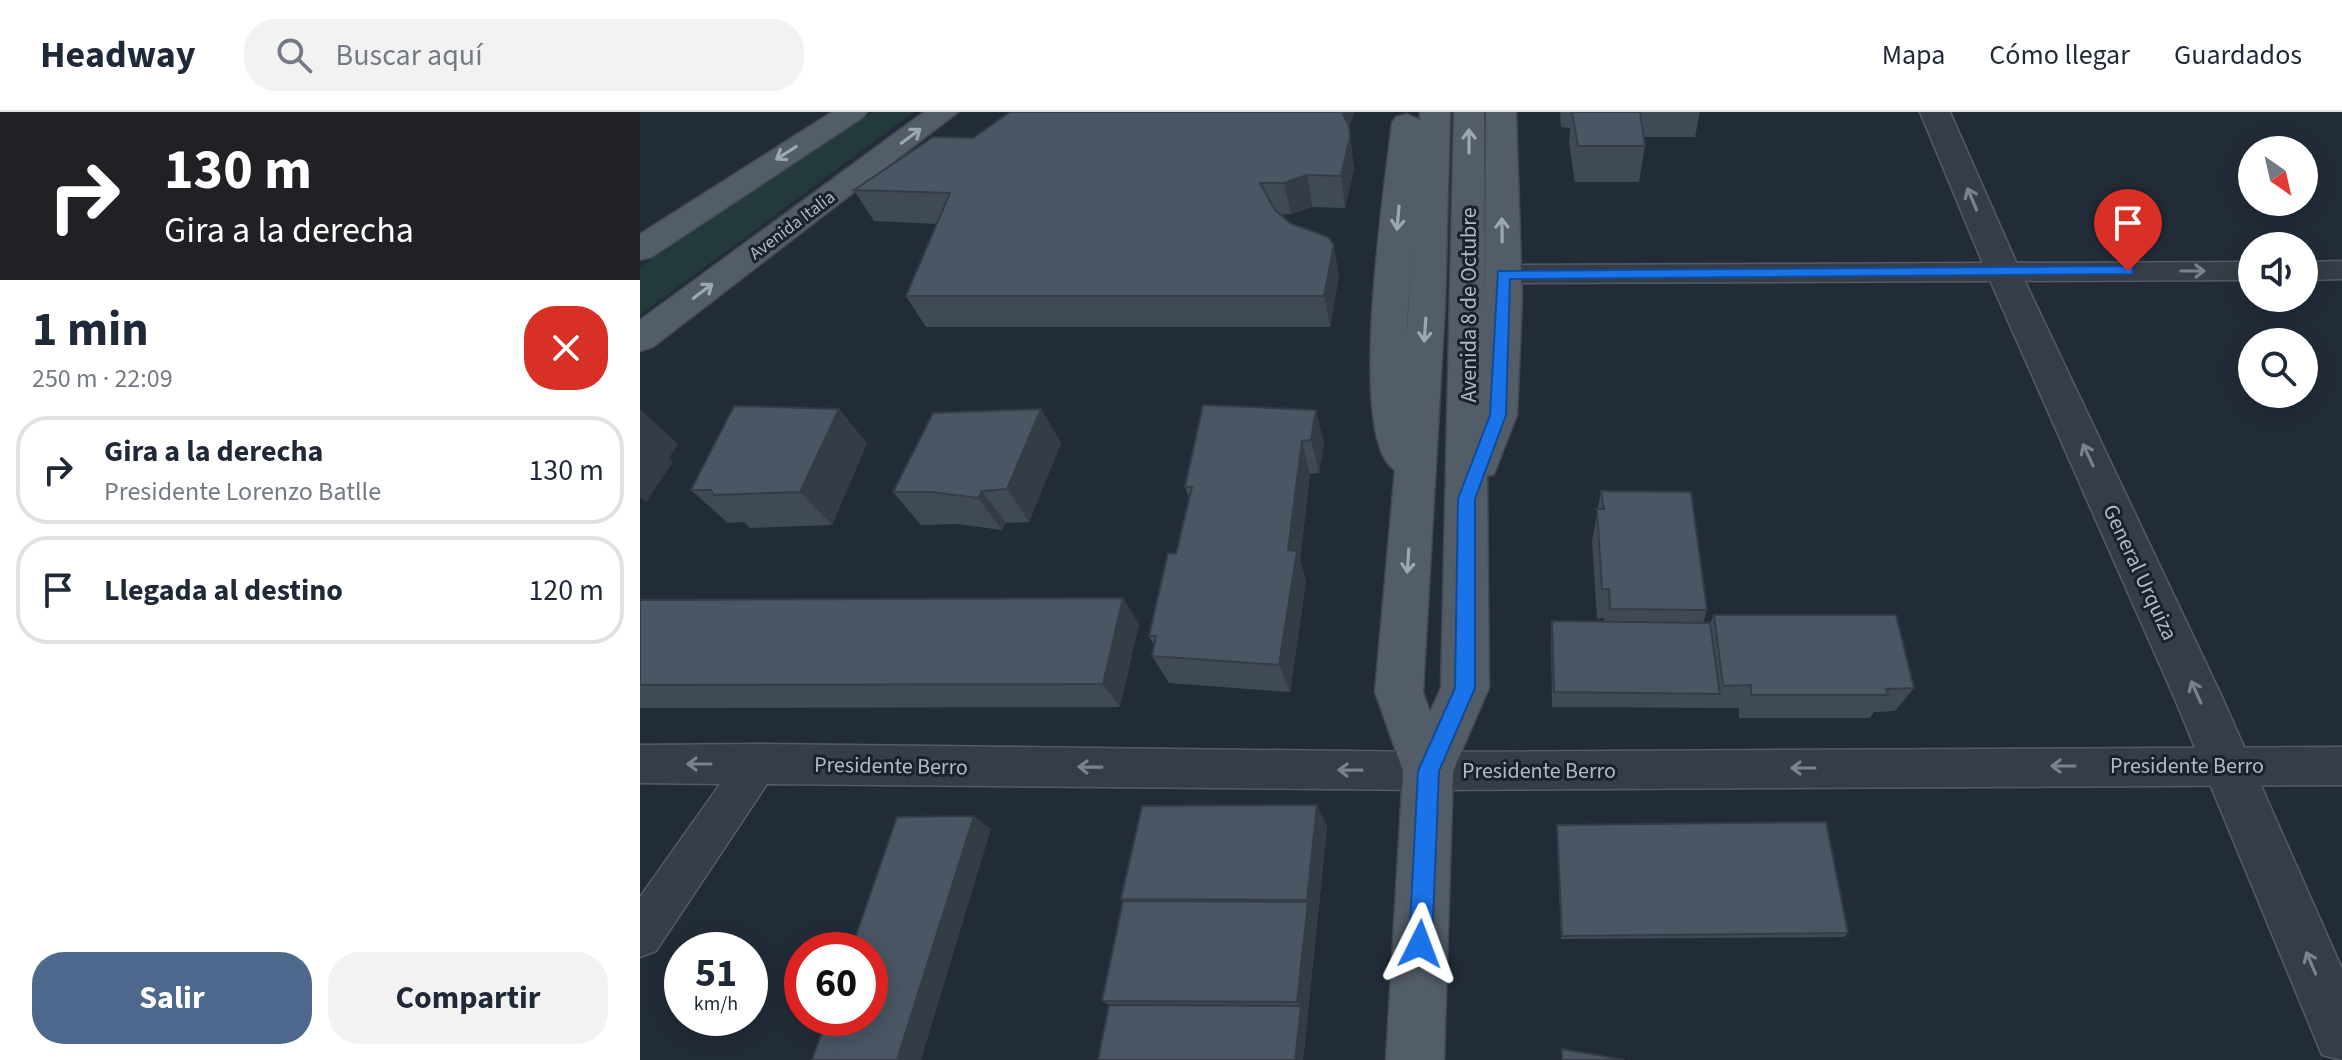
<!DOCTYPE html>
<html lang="es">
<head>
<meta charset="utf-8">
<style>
  :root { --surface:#fff; --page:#f2f2f3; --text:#1f2937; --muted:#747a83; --line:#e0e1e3; --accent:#4d688c }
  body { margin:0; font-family:"Source Sans 3",sans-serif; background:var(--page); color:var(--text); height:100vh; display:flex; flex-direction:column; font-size:30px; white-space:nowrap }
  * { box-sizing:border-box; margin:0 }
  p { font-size:26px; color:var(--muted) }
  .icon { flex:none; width:44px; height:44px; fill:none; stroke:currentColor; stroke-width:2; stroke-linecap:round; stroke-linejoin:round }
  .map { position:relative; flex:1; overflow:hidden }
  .panel { display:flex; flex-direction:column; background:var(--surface); width:640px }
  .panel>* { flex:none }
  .top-card { background:#202124; color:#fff; overflow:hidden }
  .needle { width:52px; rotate:146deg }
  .tools { position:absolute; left:1598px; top:24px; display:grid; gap:16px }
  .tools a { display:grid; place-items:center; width:80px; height:80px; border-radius:50%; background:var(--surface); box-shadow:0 4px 20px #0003; font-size:40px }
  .speed { position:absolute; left:24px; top:820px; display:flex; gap:16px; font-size:40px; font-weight:700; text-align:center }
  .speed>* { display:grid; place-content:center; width:104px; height:104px; border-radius:50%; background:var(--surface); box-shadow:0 4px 20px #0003; line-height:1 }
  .speed small { font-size:20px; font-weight:400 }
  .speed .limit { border:12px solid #d22; background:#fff; color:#111 }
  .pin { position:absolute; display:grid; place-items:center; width:68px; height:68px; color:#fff; margin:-82px -34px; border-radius:50% 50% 50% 0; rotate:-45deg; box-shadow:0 0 8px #0007 }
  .pin .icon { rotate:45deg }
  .me { position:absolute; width:88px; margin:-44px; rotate:3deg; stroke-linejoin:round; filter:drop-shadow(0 0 6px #0008) }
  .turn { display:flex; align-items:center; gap:28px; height:168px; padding:0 32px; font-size:36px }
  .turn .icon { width:104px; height:104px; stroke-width:2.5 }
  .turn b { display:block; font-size:56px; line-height:68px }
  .round { display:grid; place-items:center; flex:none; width:84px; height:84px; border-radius:32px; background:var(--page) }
  .headline { display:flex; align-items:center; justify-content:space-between; height:136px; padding:0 32px }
  h1 { font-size:48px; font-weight:700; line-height:60px }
  .button { display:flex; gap:16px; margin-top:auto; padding:16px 32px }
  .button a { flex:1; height:92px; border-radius:32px; background:var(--accent); color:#fff; font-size:32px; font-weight:700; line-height:92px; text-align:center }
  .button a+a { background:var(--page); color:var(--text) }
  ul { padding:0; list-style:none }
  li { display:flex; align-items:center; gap:24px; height:108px; margin:0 16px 12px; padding:0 16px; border:4px solid var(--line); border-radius:32px }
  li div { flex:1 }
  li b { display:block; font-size:30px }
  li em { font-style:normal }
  header { display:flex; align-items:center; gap:48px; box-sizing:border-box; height:112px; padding:0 40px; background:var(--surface); border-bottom:2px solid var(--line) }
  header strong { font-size:38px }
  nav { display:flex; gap:44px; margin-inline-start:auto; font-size:28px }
  .search { width:560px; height:72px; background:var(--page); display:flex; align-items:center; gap:20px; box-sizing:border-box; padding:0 28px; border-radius:32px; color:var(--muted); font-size:30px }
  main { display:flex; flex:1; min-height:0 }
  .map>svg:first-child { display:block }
  .green { fill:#24393a }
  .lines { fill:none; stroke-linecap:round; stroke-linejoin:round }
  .minor-casing { stroke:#535c66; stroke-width:3 }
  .tertiary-casing { stroke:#535c66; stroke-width:3 }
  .primary-casing { stroke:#3e4752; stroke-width:3 }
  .minor { fill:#353e48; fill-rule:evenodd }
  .tertiary { fill:#353e48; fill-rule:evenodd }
  .primary { fill:#535d68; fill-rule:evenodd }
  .wall { fill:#404a56 }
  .shaded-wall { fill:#343c46 }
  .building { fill:#4a5664; stroke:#343c46; stroke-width:2 }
  .oneway { stroke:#9da7b2 }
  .oneway2 { stroke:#79828d }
  .route { fill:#1a73e8; stroke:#114b97; stroke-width:2 }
  .labels { text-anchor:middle; stroke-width:6; stroke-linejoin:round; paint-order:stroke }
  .far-street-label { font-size:18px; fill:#b0b9c5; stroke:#1a232d }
  .street-label { font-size:22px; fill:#b0b9c5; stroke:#1a232d }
</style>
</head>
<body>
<header>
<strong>Headway</strong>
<div class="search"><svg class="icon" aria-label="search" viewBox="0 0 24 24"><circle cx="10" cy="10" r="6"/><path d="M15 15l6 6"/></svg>Buscar aquí</div>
<nav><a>Mapa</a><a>Cómo llegar</a><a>Guardados</a></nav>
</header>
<main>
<section class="panel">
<div class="top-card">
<div class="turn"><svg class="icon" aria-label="right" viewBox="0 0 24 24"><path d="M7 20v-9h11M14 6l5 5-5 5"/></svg><div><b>130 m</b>Gira a la derecha</div></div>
</div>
<div class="headline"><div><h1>1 min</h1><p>250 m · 22:09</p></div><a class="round" style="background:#d93025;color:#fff"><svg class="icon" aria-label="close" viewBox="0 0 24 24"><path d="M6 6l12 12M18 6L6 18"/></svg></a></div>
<ul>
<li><svg class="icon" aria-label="right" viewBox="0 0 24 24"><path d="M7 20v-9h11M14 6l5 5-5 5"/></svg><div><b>Gira a la derecha</b><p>Presidente Lorenzo Batlle</p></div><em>130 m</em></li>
<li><svg class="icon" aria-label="arrive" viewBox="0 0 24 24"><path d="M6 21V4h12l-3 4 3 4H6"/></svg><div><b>Llegada al destino</b></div><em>120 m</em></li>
</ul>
<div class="button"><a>Salir</a><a>Compartir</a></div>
</section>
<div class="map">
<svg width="1702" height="948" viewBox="0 0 1702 948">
  <rect width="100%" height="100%" fill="#222c38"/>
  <polygon class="green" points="233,0 274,0 0,203 0,155"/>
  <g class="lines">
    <defs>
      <g id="minor">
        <polygon points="1702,149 1702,167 1664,168 1664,150"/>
        <polygon points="1612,150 1612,168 863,171 853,169 849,162 853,155 863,153"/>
        <polygon points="118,632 788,640 1702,635 1702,673 788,678 127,672 16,839 0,845 0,785 80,672 0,671 0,633"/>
      </g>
      <polygon id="tertiary" points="1280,0 1310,0 1380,159 1582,585 1702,857 1702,948 1682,943 1534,585 1346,159"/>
      <g id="primary">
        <polygon points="192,0 227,0 222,6 12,145 0,148 0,122"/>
        <polygon points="284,0 318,0 13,235 0,239 0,208"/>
        <path d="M780,0H810L805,193L783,580L790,600L801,576L814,0H844L845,200L846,0H876L882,187L877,303L854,362L847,364L849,576L813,659L804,948H746L763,659L735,580L755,358C705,328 746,68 752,11L756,5L767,2L780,8ZM772,137L767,218V209Z"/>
      </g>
    </defs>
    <use href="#minor" class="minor-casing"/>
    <use href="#tertiary" class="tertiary-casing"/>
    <use href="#primary" class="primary-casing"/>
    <use href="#minor" class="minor"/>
    <use href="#tertiary" class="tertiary"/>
    <use href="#primary" class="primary"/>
  </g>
  <g class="wall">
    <polygon points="370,0 714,0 709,15 714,57 705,96 672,95 651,102 640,103 699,164 690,215 286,215 266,184 297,112 234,109 214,78 333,26"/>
    <polygon points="920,0 1060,0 1055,25 1003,25 1005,34 999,70 935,70 929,31 930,16 921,15"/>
    <polygon points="563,293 684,331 679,361 670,362 660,448 666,469 650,580 529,571 512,544 514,533 509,524 536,442 549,386 545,375"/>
    <polygon points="401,297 421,331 389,410 366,411 362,418 317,412 281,413 253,380"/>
    <polygon points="227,331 192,413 110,416 104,410 88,411 51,378"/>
    <polygon points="961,379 1067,498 1063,511 1070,511 1074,503 1274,576 1255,599 1234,600 1230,606 1099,606 1099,596 912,595 911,526 912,509 964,510 964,506 957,507 952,429"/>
    <polygon points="0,488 499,512 480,595 0,596"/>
    <polygon points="677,693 687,715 663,948 458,948 469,893 462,889 483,789 481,787"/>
    <polygon points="917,713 1208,821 1204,825 921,827"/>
  </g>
  <g class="shaded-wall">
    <polygon points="701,0 714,0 709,15 714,57 705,96 701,64"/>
    <polygon points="667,63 672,95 651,102 644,71"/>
    <polygon points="694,133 699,164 690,215 684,184"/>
    <polygon points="199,297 227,331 192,413 160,380"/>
    <polygon points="401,297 421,331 389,410 367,377"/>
    <polygon points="1,298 38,332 29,346 33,350 6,390 0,385 0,300"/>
    <polygon points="676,298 684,331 679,361 671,328"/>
    <polygon points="662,329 670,362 660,448 666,469 650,580 639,553 648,438"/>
    <polygon points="342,379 366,411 362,418 338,386"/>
    <polygon points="483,486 499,512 480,595 463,572"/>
    <polygon points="677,693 687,715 663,948 655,948 661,894 657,890"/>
    <polygon points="334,704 351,717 281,948 257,948"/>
  </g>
  <g class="building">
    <polygon points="370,0 702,0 709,14 710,25 701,64 667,63 644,71 620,71 635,98 650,111 688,125 694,133 684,184 266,184 310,81 214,78 293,25 333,26"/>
    <polygon points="932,0 1000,0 1005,34 938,34"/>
    <polygon points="563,293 676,298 671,328 662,329 648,438 657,439 639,553 512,544 516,524 509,524 528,441 536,442 552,375 545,375"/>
    <polygon points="94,294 199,297 160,380 74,383 71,378 51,378"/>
    <polygon points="401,297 367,377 342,379 338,386 291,380 253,380 293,301"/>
    <polygon points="961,379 1051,380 1067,498 970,497 969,477 962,477 957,397 964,397"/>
    <polygon points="483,486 463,572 0,573 0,488"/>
    <polygon points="1074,503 1256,503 1274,576 1246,577 1248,583 1111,583 1111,573 1083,574"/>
    <polygon points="912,509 1070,511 1080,582 914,580"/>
    <polygon points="677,693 667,788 481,787 502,694"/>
    <polygon points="334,704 257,948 172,948 187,906 230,906 230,838 211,838 257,705"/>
    <polygon points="1186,710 1208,821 922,824 917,713"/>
    <polygon points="483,789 668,790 657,890 462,889"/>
    <polygon points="469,893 661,894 655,948 458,948"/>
    <polygon points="922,937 985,948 922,948"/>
  </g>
  <defs><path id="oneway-shaft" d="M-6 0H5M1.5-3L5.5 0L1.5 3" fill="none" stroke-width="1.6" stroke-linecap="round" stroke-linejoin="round" transform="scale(2)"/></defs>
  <g class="oneway">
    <use href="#oneway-shaft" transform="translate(271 24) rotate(-37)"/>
    <use href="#oneway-shaft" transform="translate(829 29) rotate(-90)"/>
    <use href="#oneway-shaft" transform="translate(146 41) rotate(148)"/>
    <use href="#oneway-shaft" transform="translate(758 106) rotate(95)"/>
    <use href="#oneway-shaft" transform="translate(862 118) rotate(-91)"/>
    <use href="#oneway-shaft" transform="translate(63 179) rotate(-37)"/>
    <use href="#oneway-shaft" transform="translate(785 218) rotate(94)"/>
    <use href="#oneway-shaft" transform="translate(768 449) rotate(94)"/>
  </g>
  <g class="oneway2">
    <use href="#oneway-shaft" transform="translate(1332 87) rotate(-113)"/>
    <use href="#oneway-shaft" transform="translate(1553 159)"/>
    <use href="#oneway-shaft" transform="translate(1448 343) rotate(-115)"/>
    <use href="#oneway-shaft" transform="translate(1556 580) rotate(-114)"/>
    <use href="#oneway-shaft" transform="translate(59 652) rotate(180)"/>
    <use href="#oneway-shaft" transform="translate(1423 654) rotate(180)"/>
    <use href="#oneway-shaft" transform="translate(450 655) rotate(-179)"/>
    <use href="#oneway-shaft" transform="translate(1163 656) rotate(180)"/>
    <use href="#oneway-shaft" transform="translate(710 658) rotate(-179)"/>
    <use href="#oneway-shaft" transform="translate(1671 851) rotate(-113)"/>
  </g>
  <polygon class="route" points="1488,154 1493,155 1493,162 870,167 866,303 835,387 835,576 799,659 792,832 788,840 780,844 772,840 769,832 778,659 815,576 818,387 850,303 858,159"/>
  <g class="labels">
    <g class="far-street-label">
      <text transform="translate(152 113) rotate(-37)" y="6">Avenida Italia</text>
    </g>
    <g class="street-label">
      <text transform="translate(828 193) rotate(-90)" y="8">Avenida 8 de Octubre</text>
      <text transform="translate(1501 460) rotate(65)" y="8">General Urquiza</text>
      <text transform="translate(251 653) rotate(1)" y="8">Presidente Berro</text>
      <text x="1547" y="661">Presidente Berro</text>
      <text x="899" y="666">Presidente Berro</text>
    </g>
  </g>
</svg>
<div class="tools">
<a><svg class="needle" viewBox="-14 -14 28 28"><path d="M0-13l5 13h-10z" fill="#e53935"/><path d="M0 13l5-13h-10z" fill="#747a83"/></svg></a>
<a><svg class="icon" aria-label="sound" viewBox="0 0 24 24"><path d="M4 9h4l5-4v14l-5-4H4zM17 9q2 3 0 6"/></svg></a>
<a><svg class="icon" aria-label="search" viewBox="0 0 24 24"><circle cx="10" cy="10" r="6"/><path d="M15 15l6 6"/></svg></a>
</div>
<div class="speed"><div>51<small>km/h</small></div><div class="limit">60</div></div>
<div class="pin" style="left:1488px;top:159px;background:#d93025"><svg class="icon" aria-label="arrive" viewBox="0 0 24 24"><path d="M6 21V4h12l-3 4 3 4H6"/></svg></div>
<svg class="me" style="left:780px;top:832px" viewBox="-20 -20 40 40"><path d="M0-17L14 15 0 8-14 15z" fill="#1a73e8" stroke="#fff" stroke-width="4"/></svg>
</div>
</main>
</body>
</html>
